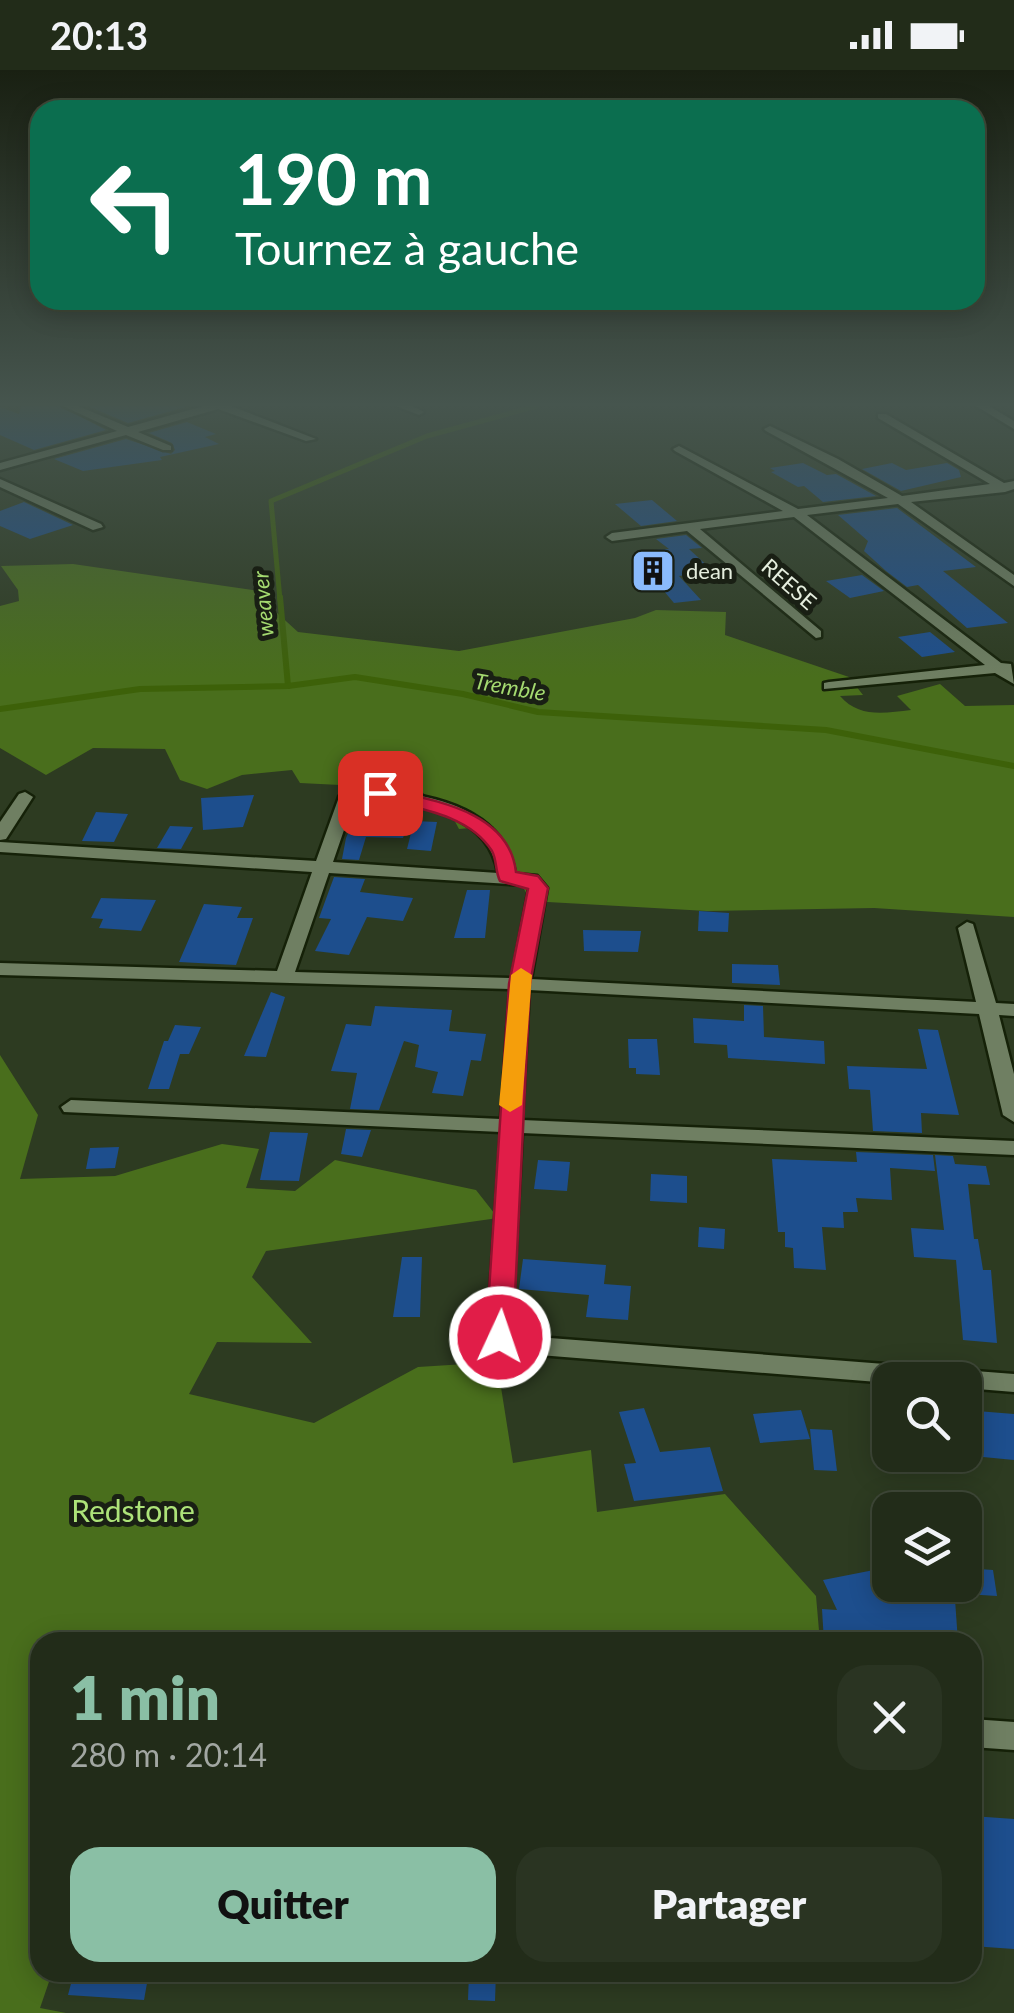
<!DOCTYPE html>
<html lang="fr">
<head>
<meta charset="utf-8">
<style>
  :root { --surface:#222c19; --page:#2a3422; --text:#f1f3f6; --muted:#a2a7a2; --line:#3f4838; --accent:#8abfa5 }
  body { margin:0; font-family:Lato,sans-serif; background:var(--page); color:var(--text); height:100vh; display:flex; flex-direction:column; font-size:38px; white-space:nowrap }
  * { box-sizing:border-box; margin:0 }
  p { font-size:32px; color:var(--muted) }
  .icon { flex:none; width:55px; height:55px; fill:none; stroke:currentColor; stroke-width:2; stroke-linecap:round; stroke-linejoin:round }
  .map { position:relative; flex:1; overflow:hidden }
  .panel { position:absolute; left:30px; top:1562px; width:952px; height:350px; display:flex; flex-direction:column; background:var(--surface); border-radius:30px; box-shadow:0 5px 25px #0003,0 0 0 2px var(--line) }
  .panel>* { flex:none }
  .hud { position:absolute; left:30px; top:30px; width:955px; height:210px; border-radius:30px; box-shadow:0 5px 25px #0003,0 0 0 2px var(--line); background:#0b6e4f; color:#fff; overflow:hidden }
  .tools { position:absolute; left:872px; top:1292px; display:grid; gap:20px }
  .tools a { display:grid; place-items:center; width:110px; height:110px; border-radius:20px; background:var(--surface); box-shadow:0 5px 25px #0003,0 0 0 2px var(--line); font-size:50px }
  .pin { position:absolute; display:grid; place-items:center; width:85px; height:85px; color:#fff; margin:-42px; border-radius:20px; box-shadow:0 5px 15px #0006 }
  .me { position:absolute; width:110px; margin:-55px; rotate:3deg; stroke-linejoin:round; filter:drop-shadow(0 0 8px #0008) }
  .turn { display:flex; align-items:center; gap:35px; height:210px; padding:0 40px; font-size:45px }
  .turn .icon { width:130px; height:130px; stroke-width:2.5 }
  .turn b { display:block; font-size:70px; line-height:85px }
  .round { display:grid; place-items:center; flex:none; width:105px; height:105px; border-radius:30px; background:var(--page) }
  .overview { display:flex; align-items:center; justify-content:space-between; height:170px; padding:0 40px }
  h1 { font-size:60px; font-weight:800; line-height:75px; color:var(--accent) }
  .action { display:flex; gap:20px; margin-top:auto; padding:20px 40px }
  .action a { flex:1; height:115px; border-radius:30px; background:var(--accent); color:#111; font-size:40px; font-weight:800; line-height:115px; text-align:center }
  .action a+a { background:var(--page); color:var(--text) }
  .status { display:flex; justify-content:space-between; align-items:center; height:70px; padding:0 50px; background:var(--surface); direction:ltr }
  .status svg { height:28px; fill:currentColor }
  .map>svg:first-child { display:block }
  .forest { fill:#496e1c }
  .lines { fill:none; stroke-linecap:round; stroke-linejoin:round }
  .stream-far1 { stroke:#3d6109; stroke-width:5 }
  .stream { stroke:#3d6109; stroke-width:6 }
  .building { fill:#1d4e8d }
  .minor-casing { stroke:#152108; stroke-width:5 }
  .minor { fill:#6f7f62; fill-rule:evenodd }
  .route { fill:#e11d48; stroke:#92132f; stroke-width:2.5 }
  .slow { fill:#f59e0b }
  .labels { text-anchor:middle; stroke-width:10; stroke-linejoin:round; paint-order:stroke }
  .far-poi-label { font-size:22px; fill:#e5eede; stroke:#191f14; text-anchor:start }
  .far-street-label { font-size:22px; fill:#e5eede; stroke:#191f14 }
  .far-water-label { font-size:22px; font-style:italic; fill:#a4da70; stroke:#191f14 }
  .near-park-label { font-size:30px; fill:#ade379; stroke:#191f14 }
</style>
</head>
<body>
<div class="status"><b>20:13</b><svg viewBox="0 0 49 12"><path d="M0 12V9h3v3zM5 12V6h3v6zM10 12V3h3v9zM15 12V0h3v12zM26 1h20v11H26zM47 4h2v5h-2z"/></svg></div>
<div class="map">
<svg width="1014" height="1943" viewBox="0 0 1014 1943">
  <rect width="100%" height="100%" fill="#2d3b21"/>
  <g class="forest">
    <path d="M73,494L260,521L265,532L298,562L459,581L635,548L656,540L726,542L725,565L849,607L863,625L840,626C859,648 884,643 911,640L897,626L940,614L965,636L1014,635V847L874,838L707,841L530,831L493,756L459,759L452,746L472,741L447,731H430L420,719L300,713L292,700L242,705L207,719L180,710L165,679L93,678L46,705L0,678V536L19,531L18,520L1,496Z"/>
    <polygon points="0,985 38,1045 20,1109 115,1106 222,1074 259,1079 246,1118 295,1121 335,1090 476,1120 498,1148 266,1181 252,1207 312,1273 217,1272 189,1324 314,1353 418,1297 497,1292 513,1393 591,1380 597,1442 725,1424 816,1526 820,1572 701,1572 697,1562 622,1572 40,1572 40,1902 52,1903 40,1938 66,1943 0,1943"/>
  </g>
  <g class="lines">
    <polyline class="stream-far1" points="280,530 271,431 427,366 537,336"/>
    <g class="stream">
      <polyline points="280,527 288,616"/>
      <polyline points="0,639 140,619 288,616 355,607 463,624 538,642 826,660 1014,696"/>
    </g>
  </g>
  <g class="building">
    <polygon points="21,336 60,336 106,360 34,380 0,365 0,337 19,344"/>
    <polygon points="88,336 185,336 185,337 128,353"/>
    <polygon points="187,352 216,364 205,367 219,374 160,387 162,390 83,401 54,389 126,369 171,384 175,380 172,373 149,363"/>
    <polygon points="803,393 827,405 836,404 876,426 823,432 804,416 798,417 771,402 775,401 770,398"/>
    <polygon points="892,393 906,400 947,393 959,400 961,407 901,421 862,399"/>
    <polygon points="652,430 677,451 641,456 615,434"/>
    <polygon points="24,432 73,455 30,469 0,456 0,441"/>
    <polygon points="897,438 976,497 943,501 1008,553 967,558 918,515 907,517 886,501 864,481 868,471 838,445"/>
    <polygon points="686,465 702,478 689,479 713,501 679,506 701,530 674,533 641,494 647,493 638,481 669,479 656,469"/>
    <polygon points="862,505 884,521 850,528 826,511"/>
    <polygon points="930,562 955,582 922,587 898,567"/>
    <polygon points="254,725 243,757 203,760 201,728"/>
    <polygon points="361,734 414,739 403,768 366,767 359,790 342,789 346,768"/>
    <polygon points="96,742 128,744 114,772 82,771"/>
    <polygon points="414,751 437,752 431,781 407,779"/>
    <polygon points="170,756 193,757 181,779 157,778"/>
    <polygon points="334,807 365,809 360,822 413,828 403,851 367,847 349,885 315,881 331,849 319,848"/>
    <polygon points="467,820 490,820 485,868 454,868"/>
    <polygon points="101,828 156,830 141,861 99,858 103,849 91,848"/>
    <polygon points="204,834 242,837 237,848 253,848 236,895 179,892"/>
    <polygon points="699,841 729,843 728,862 698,861"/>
    <polygon points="583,860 641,861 638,882 584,881"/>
    <polygon points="732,894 778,895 780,915 732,913"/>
    <polygon points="271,922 285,927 266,987 244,986"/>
    <polygon points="744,935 763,936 764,967 824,971 825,994 728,988 727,975 694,973 693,948 744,951"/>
    <polygon points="375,936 452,940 449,961 486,964 481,991 471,990 463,1026 432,1023 438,1002 415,997 419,975 404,971 379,1040 350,1039 357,1003 331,1001 346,954 371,956"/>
    <polygon points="175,955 201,957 189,984 180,984 169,1019 148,1019 164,971 168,971"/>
    <polygon points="918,959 938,960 959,1045 921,1043 922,1063 873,1061 870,1020 849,1019 847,996 927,999"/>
    <polygon points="628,969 657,969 660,1005 636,1004 636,998 629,998"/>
    <polygon points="346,1059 371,1060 362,1087 341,1084"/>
    <polygon points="270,1062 308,1063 299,1111 260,1110"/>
    <polygon points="119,1077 115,1098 86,1099 90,1078"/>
    <polygon points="856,1082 933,1085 935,1101 890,1098 892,1130 856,1128 858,1142 843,1142 844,1158 822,1157 826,1200 794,1198 793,1178 785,1177 785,1162 778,1162 772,1089 857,1092"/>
    <polygon points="935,1085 953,1086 955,1094 986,1096 990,1115 968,1114 974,1169 978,1169 983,1200 991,1200 997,1273 963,1270 956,1190 914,1187 911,1158 944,1160"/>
    <polygon points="538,1090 570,1092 567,1121 534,1119"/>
    <polygon points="651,1104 687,1106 687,1133 650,1131"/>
    <polygon points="699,1157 725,1159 724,1179 698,1177"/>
    <polygon points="402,1187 422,1187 420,1247 393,1247"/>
    <polygon points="523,1189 606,1195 604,1214 631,1216 628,1250 586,1247 589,1225 519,1219"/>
    <polygon points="644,1338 660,1382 710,1377 723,1421 634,1431 624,1394 636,1393 619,1342"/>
    <polygon points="801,1340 810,1369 760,1373 753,1344"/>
    <polygon points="977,1341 1014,1344 1014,1390 983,1387"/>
    <polygon points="810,1359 832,1360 837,1401 814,1400"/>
    <polygon points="965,1498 993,1500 997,1526 965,1524"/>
    <polygon points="879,1499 890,1521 925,1523 924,1515 954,1515 958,1572 824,1572 822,1539 837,1540 823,1510"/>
    <polygon points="972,1746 1014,1749 1014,1879 972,1876"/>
    <polygon points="74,1902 149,1902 144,1930 68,1925"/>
    <polygon points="469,1902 496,1902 495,1931 468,1930"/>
  </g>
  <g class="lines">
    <defs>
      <g id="minor">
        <polygon points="63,336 78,336 128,357 204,336 231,336 316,369 306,371 218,339 138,362 171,376 171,380 163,380 126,365 0,400 0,393 117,361"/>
        <polygon points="396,336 412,336 424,342 419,345"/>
        <polygon points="976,336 989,336 1014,351 1014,359"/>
        <polygon points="878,344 886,344 1004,413 1014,411 1014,419 1005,422 911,432 1014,505 1014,516 898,434 807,445 1001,593 1011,594 1014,614 995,603 824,619 824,613 829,612 985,595 794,447 700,459 821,561 821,567 816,568 687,461 612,471 606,467 612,463 783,441 675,381 673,379 679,376 798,439 888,428 766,361 764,359 770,356 838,389 902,426 990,414 878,348"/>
        <polygon points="0,409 101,454 103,457 93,460 0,417"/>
        <path d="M361,720C420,721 504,734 515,804L537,806L547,818L531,909L976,932L958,858L967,852L973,854L996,933L1014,934V946L999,945L1014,1004V1052L1003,1045L979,944L529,920L522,1050L1014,1071V1085L522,1063L511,1265L1014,1304V1322L965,1318V1310H890V1313L503,1282L494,1279L487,1267L501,1062L64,1042L61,1037L71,1030L501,1049L510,919L0,905V893L277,901L312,802L0,782V772L316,791L339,727L341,724ZM379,730C427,736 489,746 498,803L333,792L354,731ZM329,803L526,815L529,819L512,908L295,902Z"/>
        <polygon points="25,722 33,727 6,769 0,770 0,752 19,724"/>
        <polygon points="972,1649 1014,1652 1014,1680 972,1677"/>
      </g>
    </defs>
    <use href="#minor" class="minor-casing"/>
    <use href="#minor" class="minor"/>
  </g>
  <linearGradient id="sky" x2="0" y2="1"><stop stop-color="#192012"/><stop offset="0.55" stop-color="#46554e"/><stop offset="1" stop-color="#46554e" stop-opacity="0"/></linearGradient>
  <rect width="1014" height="608" fill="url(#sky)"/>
  <path class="route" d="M380,718C430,730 509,739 516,802L538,806L548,818L530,914L513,1267L509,1274H490L486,1267L509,914L528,819L500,811C495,801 497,790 492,781C468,743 414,738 373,727L371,723Z"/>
  <polygon class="slow" points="521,898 532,905 522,1035 510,1042 499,1035 511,905"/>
  <defs>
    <symbol id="building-square" viewBox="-11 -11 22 22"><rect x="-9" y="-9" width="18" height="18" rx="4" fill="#8abafc" stroke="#191f14"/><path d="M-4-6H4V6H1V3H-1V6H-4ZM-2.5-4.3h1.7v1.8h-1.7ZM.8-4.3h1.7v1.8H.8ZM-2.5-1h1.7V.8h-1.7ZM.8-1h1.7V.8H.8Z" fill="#111"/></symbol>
  </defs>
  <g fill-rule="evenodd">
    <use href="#building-square" x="628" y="476" width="50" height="50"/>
  </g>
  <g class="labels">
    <g class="far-poi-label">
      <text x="686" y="509">dean</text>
    </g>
    <g class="far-street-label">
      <text transform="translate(789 514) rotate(41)" y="8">REESE</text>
    </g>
    <g class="far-water-label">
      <text transform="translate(263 534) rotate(-95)" y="8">weaver</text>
      <text transform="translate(510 617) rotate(10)" y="8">Tremble</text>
    </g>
    <g class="near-park-label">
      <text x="133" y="1452">Redstone</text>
    </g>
  </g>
</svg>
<div class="tools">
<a><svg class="icon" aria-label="search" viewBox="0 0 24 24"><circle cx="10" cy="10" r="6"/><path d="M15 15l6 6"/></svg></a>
<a><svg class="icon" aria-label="layers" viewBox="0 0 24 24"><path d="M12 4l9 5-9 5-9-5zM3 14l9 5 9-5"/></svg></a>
</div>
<div class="pin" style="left:380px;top:723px;background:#d93025"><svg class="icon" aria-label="arrive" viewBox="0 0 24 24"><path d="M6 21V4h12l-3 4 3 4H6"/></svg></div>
<svg class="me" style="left:500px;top:1267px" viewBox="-20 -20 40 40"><circle r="17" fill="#e11d48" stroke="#fff" stroke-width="3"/><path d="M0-11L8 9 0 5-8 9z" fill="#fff"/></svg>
<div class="hud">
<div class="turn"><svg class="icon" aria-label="left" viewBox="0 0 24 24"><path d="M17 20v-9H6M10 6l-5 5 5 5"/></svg><div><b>190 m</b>Tournez à gauche</div></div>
</div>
<section class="panel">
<div class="overview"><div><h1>1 min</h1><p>280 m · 20:14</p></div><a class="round"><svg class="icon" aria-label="close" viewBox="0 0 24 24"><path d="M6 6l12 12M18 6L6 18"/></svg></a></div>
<div class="action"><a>Quitter</a><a>Partager</a></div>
</section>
</div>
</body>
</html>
